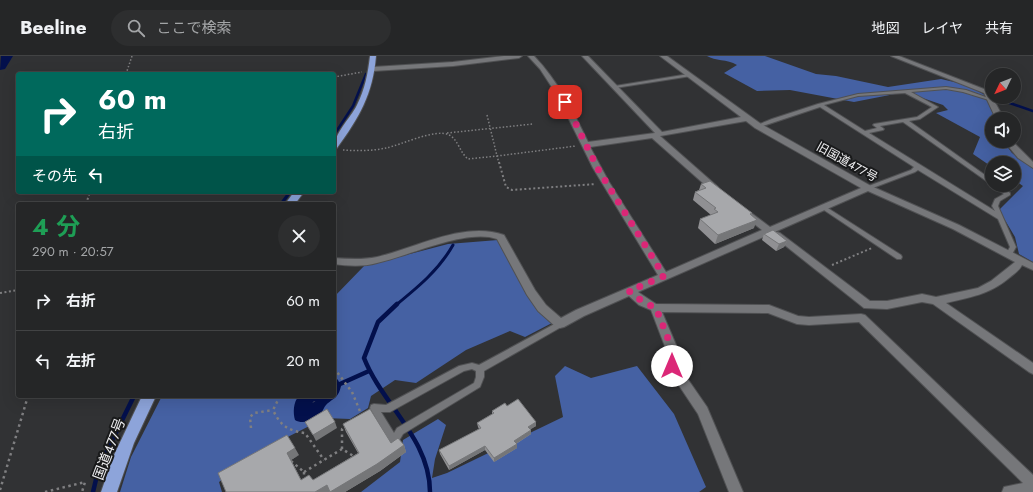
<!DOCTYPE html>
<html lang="ja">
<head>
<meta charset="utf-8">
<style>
  :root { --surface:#252627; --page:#2d2e2f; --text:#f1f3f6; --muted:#a3a5a7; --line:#424344 }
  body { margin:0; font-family:Jost,"Noto Sans JP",sans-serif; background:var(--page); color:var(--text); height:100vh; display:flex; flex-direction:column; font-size:15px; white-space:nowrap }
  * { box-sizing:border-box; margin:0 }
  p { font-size:13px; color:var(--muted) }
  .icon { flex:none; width:22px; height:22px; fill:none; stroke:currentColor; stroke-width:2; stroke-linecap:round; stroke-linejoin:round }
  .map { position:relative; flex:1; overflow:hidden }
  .panel { position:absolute; left:16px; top:146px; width:320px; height:196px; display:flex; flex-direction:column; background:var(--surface); border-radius:4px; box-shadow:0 4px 16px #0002,0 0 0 1px var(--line) }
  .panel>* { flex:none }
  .banner { position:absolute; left:16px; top:16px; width:320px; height:122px; border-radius:4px; box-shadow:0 4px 16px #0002,0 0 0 1px var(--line); background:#00695c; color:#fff; overflow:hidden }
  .needle { width:26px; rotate:227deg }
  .tools { position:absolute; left:985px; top:12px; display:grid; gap:8px }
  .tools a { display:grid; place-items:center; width:36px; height:36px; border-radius:50%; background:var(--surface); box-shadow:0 4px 16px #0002,0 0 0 1px var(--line); font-size:20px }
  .pin { position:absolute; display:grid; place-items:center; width:34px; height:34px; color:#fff; margin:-17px; border-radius:8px; box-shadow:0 2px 6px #0006 }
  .me { position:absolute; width:44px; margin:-22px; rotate:0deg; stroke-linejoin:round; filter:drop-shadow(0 0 3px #0008) }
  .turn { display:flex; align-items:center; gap:14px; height:84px; padding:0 16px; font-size:18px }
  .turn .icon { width:52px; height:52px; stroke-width:2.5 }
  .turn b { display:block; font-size:28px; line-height:34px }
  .then { display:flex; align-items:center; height:38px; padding:0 16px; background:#0003; gap:8px; font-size:15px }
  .round { display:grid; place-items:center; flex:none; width:42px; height:42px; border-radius:21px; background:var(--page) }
  .head { display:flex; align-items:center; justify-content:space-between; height:68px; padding:0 16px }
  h1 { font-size:24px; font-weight:700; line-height:30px; color:#1e9e55 }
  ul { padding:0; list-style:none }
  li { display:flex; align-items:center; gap:12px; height:60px; padding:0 16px; border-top:1px solid var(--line) }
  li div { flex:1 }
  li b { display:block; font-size:15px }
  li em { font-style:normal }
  header { display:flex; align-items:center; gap:24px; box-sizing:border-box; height:56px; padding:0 20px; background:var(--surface); border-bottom:1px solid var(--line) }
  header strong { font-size:19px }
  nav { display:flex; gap:22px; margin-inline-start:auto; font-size:14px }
  .search { width:280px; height:36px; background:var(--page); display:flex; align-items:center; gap:10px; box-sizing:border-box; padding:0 14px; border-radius:22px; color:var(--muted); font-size:15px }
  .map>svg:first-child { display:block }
  .forest { fill:#4561a3 }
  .water { fill:#03104c }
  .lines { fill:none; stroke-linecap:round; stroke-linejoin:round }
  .stream-far2 { stroke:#03104c; stroke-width:2.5 }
  .stream-far1 { stroke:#03104c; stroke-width:3 }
  .stream { stroke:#03104c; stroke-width:4.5 }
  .river { fill:#03104c; fill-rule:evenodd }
  .service-casing { stroke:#505153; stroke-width:2 }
  .minor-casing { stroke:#505153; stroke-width:2 }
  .trunk-casing { stroke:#505153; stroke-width:2 }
  .path-far2 { stroke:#7f7f81; stroke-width:1.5; stroke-dasharray:1.5 2; stroke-linecap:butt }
  .path-far1 { stroke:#7f7f81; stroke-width:2; stroke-dasharray:2 2.5; stroke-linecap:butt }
  .path { stroke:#7f7f81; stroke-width:2.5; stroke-dasharray:2.5 3.5; stroke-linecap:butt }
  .service { fill:#76777a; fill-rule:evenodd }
  .minor { fill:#76777a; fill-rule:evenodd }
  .trunk { fill:#8da4da; fill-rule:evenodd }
  .wall { fill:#909093 }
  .shaded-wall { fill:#757678 }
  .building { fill:#a7a8ab; stroke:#757678 }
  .route { stroke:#db2777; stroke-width:7; stroke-dasharray:0 12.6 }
  .labels { text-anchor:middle; stroke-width:4; stroke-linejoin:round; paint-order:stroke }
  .street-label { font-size:12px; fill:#eeeef0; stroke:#191a1b }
  .near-street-label { font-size:14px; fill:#eeeef0; stroke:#191a1b }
</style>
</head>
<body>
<header>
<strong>Beeline</strong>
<div class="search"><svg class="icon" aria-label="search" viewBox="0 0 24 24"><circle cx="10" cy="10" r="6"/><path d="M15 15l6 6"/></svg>ここで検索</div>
<nav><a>地図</a><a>レイヤ</a><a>共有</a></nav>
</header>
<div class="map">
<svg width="1033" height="436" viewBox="0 0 1033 436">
  <rect width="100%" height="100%" fill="#313234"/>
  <g class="forest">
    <path d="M707,0H765L816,18L836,20L888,31L941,23L967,29L985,39L997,49L1003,63H992V85H1003L1012,97L1033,112V206L1019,198L1015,181L999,154L1023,130L1014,124V107H992V111L973,98L980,81L936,57L948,54L943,49L905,36L854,46L790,34L757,35L724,17L737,9C727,3 715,5 707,0Z"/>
    <polygon points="498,184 552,267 525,281 510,275 466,294 416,327 395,324 371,340 368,352 350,363 325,362 270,390 219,426 222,436 120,436 131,401 162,340 334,340 334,241 364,210 448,188"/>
    <polygon points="565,310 591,322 637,310 674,358 706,431 699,436 361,436 400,406 403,384 438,363 446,369 435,403 432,422 447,417 563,361 555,320"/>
  </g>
  <path class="water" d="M334,320L338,324L341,330C338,343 334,341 326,349C324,351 323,355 321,357C315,364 303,369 295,364C293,357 293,346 299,340H334Z"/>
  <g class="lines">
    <g class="stream-far2">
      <polyline points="1001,44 1033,55"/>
      <polyline points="334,79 353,50 366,18"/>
    </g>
    <g class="stream-far1">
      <polyline points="281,148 290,136"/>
      <path d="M396,249C418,231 439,214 453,189"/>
    </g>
    <g class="stream">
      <path d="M397,248L378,266L364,302C382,348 430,383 430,436"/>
      <polyline points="340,328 369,315"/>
      <polyline points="93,436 99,411 134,340"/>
    </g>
    <polygon class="river" points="1,0 13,0 5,13 0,14"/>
    <defs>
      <g id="service">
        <polygon points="689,18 691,18 691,20 615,32 613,31 615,30"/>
        <path d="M946,31L966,34L994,44L992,45L963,36L946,33L911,36L938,51L920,63L909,65L992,124V129L903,66L880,70L884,73L883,74L869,77L995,155L992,150L995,143L1004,138L992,129H999L1010,137V139L1000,145L998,150L1016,191L1011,200H1007L1006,198L1010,191L998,163L918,114L915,116L870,133H866V131L911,114L914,111L820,51L760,71L755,70L772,63L818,48L858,38ZM905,37L932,51L917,61L874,68L873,69L877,72L865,75L824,49L858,40Z"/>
        <polygon points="823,149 901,199 902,201 901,203 897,203 821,152 820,151"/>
        <path d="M560,265L563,266L564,268L563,270L484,315V321L480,331L403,378L397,388L394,389L391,388L370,352L371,349L374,348L386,349L459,310L472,307L479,309ZM472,313L476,315V321L474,327L397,372L394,377L381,356H390L464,315Z"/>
      </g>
      <g id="minor">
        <polygon points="504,0 522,0 519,2 453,10 373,15 370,13 373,11 453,6"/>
        <path d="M528,0H534C558,25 573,55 588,86L655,77L582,0H588L662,76L741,61L660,0H667L761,68L871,130L959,169L1033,207V214L1022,209C1019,215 1014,218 1009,222C989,239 970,241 946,247L1033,307V318L1029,316L933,248L922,246L887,253L864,252L772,179L777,176L780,177L870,245H887L922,238L936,241L978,232L991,225L1015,206L953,173L868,135L638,236L656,248L769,249L798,260L809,261L861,258L865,259L1033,419V436H1002L1004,431L1023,427L859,266L809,269L797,268L768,257L662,256L682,303L678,309L707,351L743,436H729L698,358L666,310V305L669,301L651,254L639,249L629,240L584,260L564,271L560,272L556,271L538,255L527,239L497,183C467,172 409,200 377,207C363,211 348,210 334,208V202C348,203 363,204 377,201C416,192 464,165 504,179L535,234L546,249L561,262L576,254L658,219L593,112L557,39L540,13ZM746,65L755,72L861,132L770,171L750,156H744L743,158L744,160L762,174L666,216L609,126L590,91L652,82L712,135L715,136L719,133L718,131L660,80Z"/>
        <polygon points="891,0 899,0 989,35 1004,63 996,63 984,37"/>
        <polygon points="1004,85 1012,85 1033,106 1033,112 1018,102"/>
      </g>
      <g id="trunk">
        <path d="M370,0H376C373,38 359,62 337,92L334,93C334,77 350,63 357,49C365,33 368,17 370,0Z"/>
        <polygon points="294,136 304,136 295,148 285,148"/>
        <polygon points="142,340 156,340 134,387 117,436 101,436 114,399"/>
      </g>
    </defs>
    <use href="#service" class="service-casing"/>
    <use href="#minor" class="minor-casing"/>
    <use href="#trunk" class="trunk-casing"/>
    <g class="path-far2">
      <polyline points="126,18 132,0"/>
      <polyline points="334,21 362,16"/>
      <polyline points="487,59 497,100 576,90"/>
      <polyline points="447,77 533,68"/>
      <path d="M343,94C357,95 372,95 386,92C401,89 436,72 449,79C458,83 460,97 468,103L497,100L499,107"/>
    </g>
    <g class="path-far1">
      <polyline points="499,106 506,131 512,134 596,128"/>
      <polyline points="86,148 90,136"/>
      <polyline points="832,209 872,192"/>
      <polyline points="0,237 18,234"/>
    </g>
    <g class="path">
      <polyline points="334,312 352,336 362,360"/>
      <path d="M280,340L273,354C280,369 288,375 305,377L324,404"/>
      <polyline points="312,340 314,346"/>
      <polyline points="251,372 250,361 254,357 273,354"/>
      <polyline points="342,393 342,373 346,371"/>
      <polyline points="291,405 304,416"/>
      <polyline points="304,416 342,393 355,401"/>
      <polyline points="304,416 304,424"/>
      <polyline points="0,434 28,340"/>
      <polyline points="45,436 85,426 82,436"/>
    </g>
    <use href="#service" class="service"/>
    <use href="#minor" class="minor"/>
    <use href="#trunk" class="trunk"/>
  </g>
  <g class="wall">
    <polygon points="701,128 752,157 751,159 754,172 715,188 698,172 700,163 711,159 693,144 695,136 699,134"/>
    <polygon points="764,178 787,185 784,191 776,195 762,184"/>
    <polygon points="507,350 536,366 536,370 530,373 531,374 531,378 516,388 517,392 494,406 485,394 449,414 440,398 439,394 479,373 478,371 477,367 492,358 492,355"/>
    <polygon points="343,368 391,387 404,389 406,396 380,415 345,436 226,436 299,399 291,404 301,424 313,424 358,397 346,376"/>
  </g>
  <g class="shaded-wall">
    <polygon points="757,164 754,172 715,188 718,179"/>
    <polygon points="787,185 784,191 776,195 779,188"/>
    <polygon points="335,366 337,372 316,385 313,379"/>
    <polygon points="536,366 536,370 528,375 528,371"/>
    <polygon points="531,374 531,378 514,389 514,385"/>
    <polygon points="517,388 517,392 494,406 494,402"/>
    <polygon points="404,389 406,396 380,415 345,436 330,436"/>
    <polygon points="485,390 485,394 449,414 449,410"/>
    <polygon points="295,392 299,399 291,404 305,431 287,397"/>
    <polygon points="327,429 330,436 315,436"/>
  </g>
  <g class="building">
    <polygon points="710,125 752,157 750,158 757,164 718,179 700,163 718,156 714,153 716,152 695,136 706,132 701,128"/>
    <polygon points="773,174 787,185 779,188 764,178"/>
    <polygon points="518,343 536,366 528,371 531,374 514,385 517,388 494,402 485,390 449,410 439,394 481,372 477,367 494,357 492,355 505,347 507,350"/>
    <polygon points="327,353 335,366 313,379 305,366"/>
    <polygon points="370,353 391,387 398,382 404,389 377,408 330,436 327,429 315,436 226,436 218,417 287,379 295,392 287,397 301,424 309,419 313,424 359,397 343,368"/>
  </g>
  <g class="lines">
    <polyline class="route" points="565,46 598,113 664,220 629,235 643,246 656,252 676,303 672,305 672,310"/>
  </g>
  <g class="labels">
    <g class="street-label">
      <text transform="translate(847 106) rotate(29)" y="4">旧国道477号</text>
    </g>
    <g class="near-street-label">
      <text transform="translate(109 393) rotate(-69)" y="5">国道477号</text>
    </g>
  </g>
</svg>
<div class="tools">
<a><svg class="needle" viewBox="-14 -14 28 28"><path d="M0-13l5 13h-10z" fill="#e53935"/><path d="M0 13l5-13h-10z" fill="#a3a5a7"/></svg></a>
<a><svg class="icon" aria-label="sound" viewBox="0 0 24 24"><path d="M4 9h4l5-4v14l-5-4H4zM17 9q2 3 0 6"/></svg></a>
<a><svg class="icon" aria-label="layers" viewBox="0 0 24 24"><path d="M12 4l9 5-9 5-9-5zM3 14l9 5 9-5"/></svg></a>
</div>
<div class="pin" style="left:565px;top:46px;background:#d93025"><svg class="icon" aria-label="arrive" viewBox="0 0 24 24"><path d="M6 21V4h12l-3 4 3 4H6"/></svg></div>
<svg class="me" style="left:672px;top:310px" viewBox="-20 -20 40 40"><circle r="19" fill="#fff"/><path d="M0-13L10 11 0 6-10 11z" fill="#db2777"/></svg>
<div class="banner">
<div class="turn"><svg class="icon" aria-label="right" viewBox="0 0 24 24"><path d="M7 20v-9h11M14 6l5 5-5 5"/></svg><div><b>60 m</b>右折</div></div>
<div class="then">その先<svg class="icon" aria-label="left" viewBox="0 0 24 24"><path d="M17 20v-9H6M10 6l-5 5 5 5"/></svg></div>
</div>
<section class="panel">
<div class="head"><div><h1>4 分</h1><p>290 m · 20:57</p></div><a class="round"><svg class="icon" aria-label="close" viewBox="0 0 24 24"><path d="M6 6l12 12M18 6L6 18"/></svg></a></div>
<ul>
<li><svg class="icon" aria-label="right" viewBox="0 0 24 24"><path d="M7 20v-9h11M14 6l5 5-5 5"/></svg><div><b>右折</b></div><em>60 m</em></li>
<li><svg class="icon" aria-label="left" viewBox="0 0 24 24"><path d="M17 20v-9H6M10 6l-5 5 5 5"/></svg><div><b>左折</b></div><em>20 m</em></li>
</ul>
</section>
</div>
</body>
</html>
